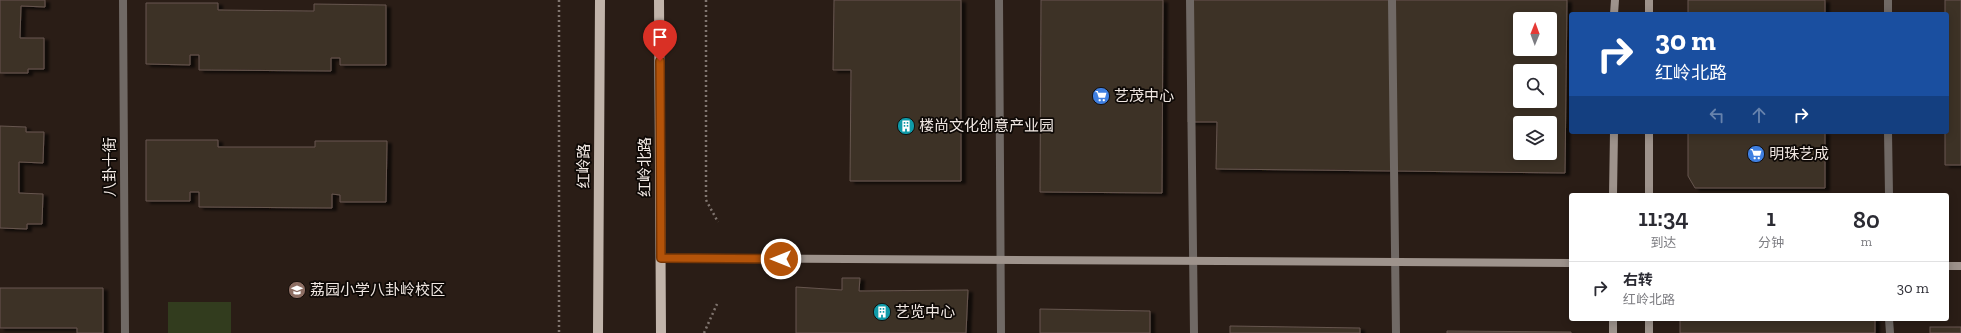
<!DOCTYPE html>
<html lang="zh">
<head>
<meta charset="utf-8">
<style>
  :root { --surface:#fff; --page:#f2f2f3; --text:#2b2b33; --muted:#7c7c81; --line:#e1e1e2 }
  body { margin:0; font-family:"Zilla Slab","Noto Sans SC",serif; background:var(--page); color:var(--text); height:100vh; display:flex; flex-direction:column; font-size:15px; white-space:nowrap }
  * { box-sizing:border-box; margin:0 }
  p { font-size:13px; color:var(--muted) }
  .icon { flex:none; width:22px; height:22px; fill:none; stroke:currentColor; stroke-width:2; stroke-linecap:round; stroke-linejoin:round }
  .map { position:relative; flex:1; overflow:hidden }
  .side { position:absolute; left:1569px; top:193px; width:380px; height:128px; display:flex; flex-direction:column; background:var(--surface); border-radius:4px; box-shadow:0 2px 10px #0003 }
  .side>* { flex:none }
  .top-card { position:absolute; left:1569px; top:12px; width:380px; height:122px; border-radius:4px; box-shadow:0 2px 10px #0003; background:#1a4fa0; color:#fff; overflow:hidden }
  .needle { width:26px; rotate:1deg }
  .buttons { position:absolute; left:1513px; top:12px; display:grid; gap:8px }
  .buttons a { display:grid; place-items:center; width:44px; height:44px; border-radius:4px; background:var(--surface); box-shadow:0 2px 10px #0003; font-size:20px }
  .pin { position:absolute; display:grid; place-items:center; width:34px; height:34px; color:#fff; margin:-41px -17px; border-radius:50% 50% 50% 0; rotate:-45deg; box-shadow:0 0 4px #0007 }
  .pin .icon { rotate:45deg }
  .me { position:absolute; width:44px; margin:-22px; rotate:270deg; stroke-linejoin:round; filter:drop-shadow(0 0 3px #0008) }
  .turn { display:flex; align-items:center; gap:14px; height:84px; padding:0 20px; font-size:18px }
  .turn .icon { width:52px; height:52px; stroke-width:2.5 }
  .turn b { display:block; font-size:28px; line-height:34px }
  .lanes { display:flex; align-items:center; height:38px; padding:0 20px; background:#0003; justify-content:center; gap:20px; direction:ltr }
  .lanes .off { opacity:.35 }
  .eta { display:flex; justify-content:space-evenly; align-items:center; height:68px; text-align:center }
  .eta b { font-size:24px; font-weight:600; line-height:28px }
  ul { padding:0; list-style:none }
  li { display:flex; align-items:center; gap:12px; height:52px; padding:0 20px; border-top:1px solid var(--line) }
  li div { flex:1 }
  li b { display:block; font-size:15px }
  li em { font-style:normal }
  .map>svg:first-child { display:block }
  .green { fill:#323c1e }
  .building { fill:#3e3028; stroke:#66564e; fill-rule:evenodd; filter:url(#shadow) }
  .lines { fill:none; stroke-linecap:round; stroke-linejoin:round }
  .path { stroke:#817670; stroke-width:2.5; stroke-dasharray:2 3; stroke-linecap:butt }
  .street { stroke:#706965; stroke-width:8 }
  .secondary { stroke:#9e938c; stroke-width:8 }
  .primary { stroke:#c1b4aa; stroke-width:10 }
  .route-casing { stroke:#753606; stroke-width:10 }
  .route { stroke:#b45309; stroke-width:7 }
  .labels { text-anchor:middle; stroke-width:3.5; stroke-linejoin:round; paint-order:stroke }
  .poi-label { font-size:15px; fill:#f1e8e3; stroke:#0e0906; text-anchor:start }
  .street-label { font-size:15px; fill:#f1e8e3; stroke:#0e0906 }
</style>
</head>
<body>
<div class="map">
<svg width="1961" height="333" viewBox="0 0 1961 333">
  <defs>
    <filter id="shadow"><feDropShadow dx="4.5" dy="2.5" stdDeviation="1" flood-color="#0009"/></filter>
  </defs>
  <rect width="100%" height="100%" fill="#2a1d16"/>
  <rect class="green" x="168" y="302" width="63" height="31"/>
  <g class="building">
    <polygon points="0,0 45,0 45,7 21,6 20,38 44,38 44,69 28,69 28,73 0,73"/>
    <polygon points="834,0 961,0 961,181 850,181 851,70 833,70"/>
    <polygon points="1041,0 1163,0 1162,193 1040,192"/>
    <path d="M1189,0H1567L1565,173L1216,169L1217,122H1188ZM1520,19H1550V49H1520ZM1520,71H1550V101H1520ZM1520,123H1550V153H1520Z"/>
    <rect x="1688" y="0" width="137" height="14"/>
    <polygon points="1945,0 1961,0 1961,165 1945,165 1945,132 1947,132 1947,14 1945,14"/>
    <polygon points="146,3 218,3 218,10 314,11 314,4 386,5 386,65 340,65 340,58 331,58 331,71 199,70 199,55 190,55 190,65 146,64"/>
    <polygon points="0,126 26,127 26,132 44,132 43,163 19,162 19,193 43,194 42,224 27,224 27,229 0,228"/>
    <polygon points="1688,132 1825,132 1825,188 1695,188 1688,176"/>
    <polygon points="146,140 218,140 218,147 315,147 315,141 387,141 386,202 340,202 340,195 332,194 332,208 199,207 199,192 190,192 190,201 146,201"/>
    <polygon points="842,278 860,278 859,291 968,290 966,333 796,333 796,287 842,290"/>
    <polygon points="0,288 103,288 103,333 77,333 77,328 0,328"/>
    <polygon points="1040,309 1150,311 1150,333 1040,333"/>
    <rect x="1680" y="319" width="195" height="14"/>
    <polygon points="1230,326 1360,328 1360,333 1230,333"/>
    <rect x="1930" y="327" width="31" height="6"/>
    <polygon points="1447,331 1571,332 1571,333 1447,333"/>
  </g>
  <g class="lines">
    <g class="path">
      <polyline points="559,0 559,333"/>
      <polyline points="706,0 706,200 718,222"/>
      <polyline points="704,333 717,304"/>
    </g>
    <g class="street">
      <polyline points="123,0 125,333"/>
      <polyline points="999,0 1001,333"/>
      <polyline points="1190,0 1194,333"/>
      <polyline points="1392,0 1396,333"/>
      <polyline points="1888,0 1888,14"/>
      <polyline points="1888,132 1889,195"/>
      <polyline points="1889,319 1890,333"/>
    </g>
    <g class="secondary">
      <polyline points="1649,0 1649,14"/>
      <polyline points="1614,14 1615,0"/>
      <polyline points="1649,132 1649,195"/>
      <polyline points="1613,195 1614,132"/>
      <polyline points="661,258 1571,263"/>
      <polyline points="1947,266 1961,266"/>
      <polyline points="1613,333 1613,319"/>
      <polyline points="1649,333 1649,319"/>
    </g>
    <g class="primary">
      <polyline points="659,0 661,333"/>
      <polyline points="598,333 600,0"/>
    </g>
  </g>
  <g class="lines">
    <defs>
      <polyline id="route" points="660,61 661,258 781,259"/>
    </defs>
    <use href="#route" class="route-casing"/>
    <use href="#route" class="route"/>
  </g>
  <defs>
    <symbol id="supermarket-disc" viewBox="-11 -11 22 22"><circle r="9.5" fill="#3f7fe0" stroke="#0e0906"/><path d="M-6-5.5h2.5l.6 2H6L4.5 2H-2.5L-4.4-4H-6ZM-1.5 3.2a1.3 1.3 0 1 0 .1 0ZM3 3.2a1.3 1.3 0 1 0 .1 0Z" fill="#fff"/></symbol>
    <symbol id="building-disc" viewBox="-11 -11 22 22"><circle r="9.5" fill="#0f9aa8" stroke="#0e0906"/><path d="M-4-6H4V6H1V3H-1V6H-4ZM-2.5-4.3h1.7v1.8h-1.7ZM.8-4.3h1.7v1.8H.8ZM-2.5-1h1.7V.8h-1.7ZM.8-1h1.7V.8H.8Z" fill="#fff"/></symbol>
    <symbol id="school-disc" viewBox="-11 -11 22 22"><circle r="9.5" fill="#8d6e63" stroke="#0e0906"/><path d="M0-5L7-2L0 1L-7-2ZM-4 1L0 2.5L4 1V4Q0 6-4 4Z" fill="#fff"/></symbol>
  </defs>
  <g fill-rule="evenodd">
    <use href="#supermarket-disc" x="1091" y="86" width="20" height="20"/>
    <use href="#building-disc" x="896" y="116" width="20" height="20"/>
    <use href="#supermarket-disc" x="1746" y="144" width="20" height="20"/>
    <use href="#school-disc" x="287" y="280" width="20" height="20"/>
    <use href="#building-disc" x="872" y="302" width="20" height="20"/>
  </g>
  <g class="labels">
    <g class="poi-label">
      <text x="1114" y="101">艺茂中心</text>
      <text x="919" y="131">楼尚文化创意产业园</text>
      <text x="1769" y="159">明珠艺成</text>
      <text x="310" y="295">荔园小学八卦岭校区</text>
      <text x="895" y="317">艺览中心</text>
    </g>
    <g class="street-label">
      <text transform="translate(584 166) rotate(-90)" y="5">红岭路</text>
      <text transform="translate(110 167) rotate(-90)" y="5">八卦十街</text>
      <text transform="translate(645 167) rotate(-90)" y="5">红岭北路</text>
    </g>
  </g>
</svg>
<div class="buttons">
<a><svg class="needle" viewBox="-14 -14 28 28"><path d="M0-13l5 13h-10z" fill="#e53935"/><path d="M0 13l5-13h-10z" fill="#7c7c81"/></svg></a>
<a><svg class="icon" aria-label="search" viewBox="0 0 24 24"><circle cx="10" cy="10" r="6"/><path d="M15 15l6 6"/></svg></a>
<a><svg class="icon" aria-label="layers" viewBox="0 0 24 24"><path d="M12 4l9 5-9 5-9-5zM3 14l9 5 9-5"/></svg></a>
</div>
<div class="pin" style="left:660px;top:61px;background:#d93025"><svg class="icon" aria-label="arrive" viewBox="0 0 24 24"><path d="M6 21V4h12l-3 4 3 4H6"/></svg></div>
<svg class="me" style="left:781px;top:259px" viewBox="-20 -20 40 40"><circle r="17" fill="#b45309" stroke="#fff" stroke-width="3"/><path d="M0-11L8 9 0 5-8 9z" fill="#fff"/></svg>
<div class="top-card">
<div class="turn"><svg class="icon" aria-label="right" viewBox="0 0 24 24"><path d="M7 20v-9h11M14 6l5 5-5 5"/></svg><div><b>30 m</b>红岭北路</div></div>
<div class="lanes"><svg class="icon off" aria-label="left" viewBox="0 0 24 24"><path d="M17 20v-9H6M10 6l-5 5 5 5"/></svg><svg class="icon off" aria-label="ahead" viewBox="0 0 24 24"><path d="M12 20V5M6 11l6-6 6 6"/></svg><svg class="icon" aria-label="right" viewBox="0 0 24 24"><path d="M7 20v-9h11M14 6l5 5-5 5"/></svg></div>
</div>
<section class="side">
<div class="eta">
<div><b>11:34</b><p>到达</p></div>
<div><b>1</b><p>分钟</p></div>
<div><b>80</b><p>m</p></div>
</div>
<ul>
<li><svg class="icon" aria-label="right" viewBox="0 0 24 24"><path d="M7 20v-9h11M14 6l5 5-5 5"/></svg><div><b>右转</b><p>红岭北路</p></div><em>30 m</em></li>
</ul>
</section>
</div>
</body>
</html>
